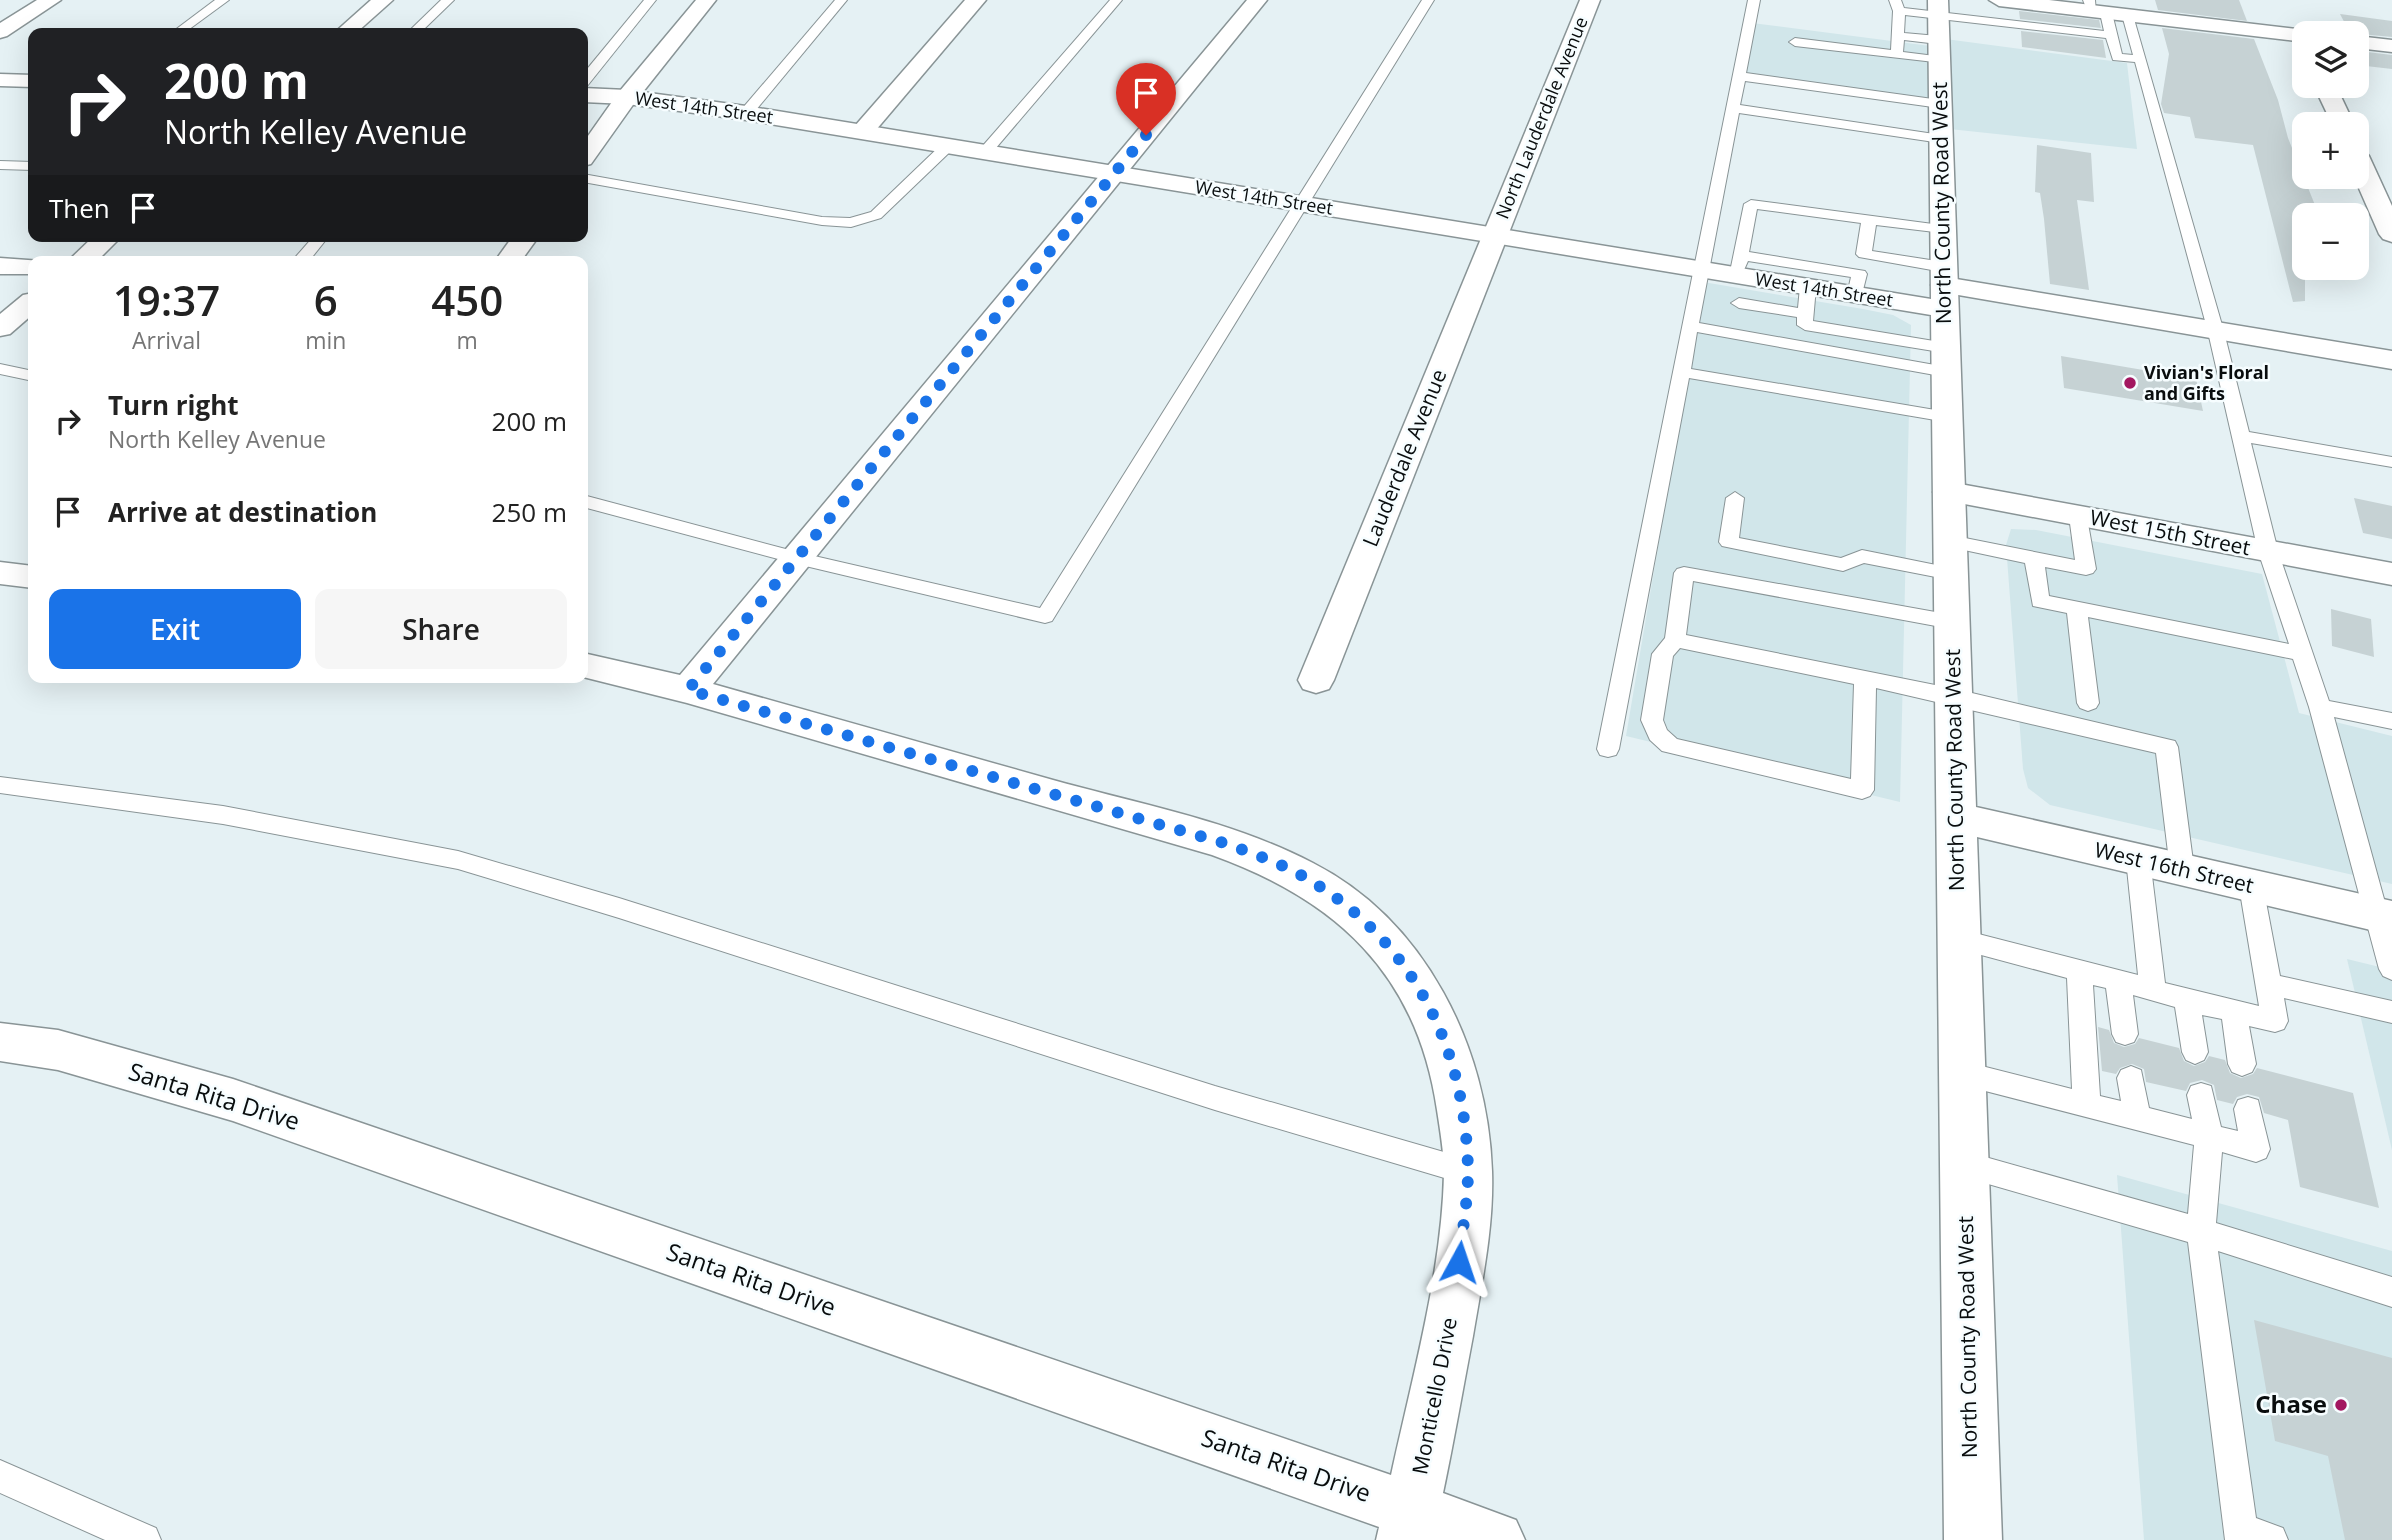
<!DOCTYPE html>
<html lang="en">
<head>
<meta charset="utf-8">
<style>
  :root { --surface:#fff; --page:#f6f6f6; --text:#222; --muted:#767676; --accent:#1a73e8 }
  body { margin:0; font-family:"Open Sans",sans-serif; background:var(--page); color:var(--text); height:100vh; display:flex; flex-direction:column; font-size:26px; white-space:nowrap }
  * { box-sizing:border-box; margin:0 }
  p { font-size:23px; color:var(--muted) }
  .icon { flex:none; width:38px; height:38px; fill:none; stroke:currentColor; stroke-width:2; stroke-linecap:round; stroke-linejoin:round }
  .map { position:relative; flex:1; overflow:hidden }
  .side { position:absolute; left:28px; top:256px; width:560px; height:427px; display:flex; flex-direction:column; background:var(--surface); border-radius:14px; box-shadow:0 7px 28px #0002 }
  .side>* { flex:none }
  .banner { position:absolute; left:28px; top:28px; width:560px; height:214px; border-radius:14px; box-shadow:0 7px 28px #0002; background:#202124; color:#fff; overflow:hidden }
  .buttons { position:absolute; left:2292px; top:21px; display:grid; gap:14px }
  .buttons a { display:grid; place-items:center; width:77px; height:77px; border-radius:14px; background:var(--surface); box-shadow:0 7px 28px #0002; font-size:35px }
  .pin { position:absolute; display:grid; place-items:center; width:60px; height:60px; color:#fff; margin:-72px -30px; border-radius:50% 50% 50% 0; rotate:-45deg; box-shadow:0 0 7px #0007 }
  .pin .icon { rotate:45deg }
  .me { position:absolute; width:77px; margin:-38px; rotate:5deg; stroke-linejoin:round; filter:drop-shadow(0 0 5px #0008) }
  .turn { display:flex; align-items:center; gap:24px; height:147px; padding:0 21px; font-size:32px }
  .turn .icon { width:91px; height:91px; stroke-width:2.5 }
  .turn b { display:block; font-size:49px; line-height:60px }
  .then { display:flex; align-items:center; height:66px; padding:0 21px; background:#0003; gap:14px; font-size:26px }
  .eta { display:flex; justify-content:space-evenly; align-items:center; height:119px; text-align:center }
  .eta b { font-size:42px; font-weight:600; line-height:49px }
  .button { display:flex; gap:14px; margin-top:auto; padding:14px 21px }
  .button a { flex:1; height:80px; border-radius:14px; background:var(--accent); color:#fff; font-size:28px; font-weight:600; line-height:80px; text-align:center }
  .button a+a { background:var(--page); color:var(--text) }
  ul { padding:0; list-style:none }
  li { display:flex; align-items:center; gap:21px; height:91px; padding:0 21px }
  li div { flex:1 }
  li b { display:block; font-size:26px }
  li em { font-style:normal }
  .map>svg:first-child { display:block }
  .built { fill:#d1e6ea }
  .building { fill:#c6d2d4 }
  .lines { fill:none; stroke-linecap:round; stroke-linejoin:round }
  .lane-casing { stroke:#899496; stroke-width:2 }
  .street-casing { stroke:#899496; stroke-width:3 }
  .secondary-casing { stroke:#899496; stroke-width:3 }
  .lane { fill:#fff; fill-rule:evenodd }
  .street { fill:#fff; fill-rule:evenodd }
  .secondary { fill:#fff; fill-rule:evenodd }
  .route { stroke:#1a73e8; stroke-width:12; stroke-dasharray:0 21.6 }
  .poi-dot { fill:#a31760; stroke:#f6fdff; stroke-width:2.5 }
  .labels { text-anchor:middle; stroke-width:5; stroke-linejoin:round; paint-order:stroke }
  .far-street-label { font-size:18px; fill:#090d0e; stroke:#f6fdff }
  .far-poi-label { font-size:18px; font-weight:bold; fill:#090d0e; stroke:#f6fdff; text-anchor:start }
  .street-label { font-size:21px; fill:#090d0e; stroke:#f6fdff }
  .near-street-label { font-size:24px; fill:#090d0e; stroke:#f6fdff }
  .near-poi-label { font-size:24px; font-weight:bold; fill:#090d0e; stroke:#f6fdff; text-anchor:end }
</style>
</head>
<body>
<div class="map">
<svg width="2392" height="1540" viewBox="0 0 2392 1540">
  <rect width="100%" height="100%" fill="#e5f1f4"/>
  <g class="built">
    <polygon points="1752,23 1938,47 1938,38 2127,63 2137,149 1940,128 1940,102 1742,76"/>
    <polygon points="1703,282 1863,309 1893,315 1911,325 1900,802 1626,736"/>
    <polygon points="2011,529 2036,530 2262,574 2299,713 2392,736 2392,884 2050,805 2028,788 2023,769 2006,545"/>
    <polygon points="2347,959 2392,970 2392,1150"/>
    <polygon points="2117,1175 2392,1251 2392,1540 2144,1540"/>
  </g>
  <g class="building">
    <polygon points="2155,0 2239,0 2247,21 2158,10"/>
    <polygon points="2019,11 2099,20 2101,28 2020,19"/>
    <polygon points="2340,14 2392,21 2392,37 2350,33"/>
    <polygon points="2162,28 2254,39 2278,100 2288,138 2319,215 2305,215 2305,301 2293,302 2253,145 2195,138 2190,117 2164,113 2161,104 2169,54"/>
    <polygon points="2021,31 2103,40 2106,58 2022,47"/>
    <polygon points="2359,51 2392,55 2392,69 2366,66"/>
    <polygon points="2037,145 2091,153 2094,202 2077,200 2089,290 2050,284 2044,219 2040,193 2035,192"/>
    <polygon points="2061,356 2196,379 2203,411 2064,388"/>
    <polygon points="2354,498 2392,506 2392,539 2363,533"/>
    <polygon points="2331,609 2371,619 2374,657 2332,646"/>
    <polygon points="2098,1027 2109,1030 2114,1043 2124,1047 2135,1044 2139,1038 2179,1048 2184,1061 2194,1066 2205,1062 2209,1056 2225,1060 2230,1073 2241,1078 2253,1074 2257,1068 2353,1093 2379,1208 2300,1187 2288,1120 2264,1113 2259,1097 2247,1094 2237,1097 2233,1104 2217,1100 2214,1085 2202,1080 2190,1083 2186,1091 2146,1082 2144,1069 2132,1064 2120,1068 2116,1074 2102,1071"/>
    <polygon points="2254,1320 2392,1358 2392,1540 2345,1540 2328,1456 2275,1441"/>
  </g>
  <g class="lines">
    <defs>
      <g id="lane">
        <polygon points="215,0 229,0 184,33 171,33"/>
        <polygon points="441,0 454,0 420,33 407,33"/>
        <polygon points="644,0 656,0 588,85 583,86 583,74"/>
        <polygon points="835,0 847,0 751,116 741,116 741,110"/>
        <polygon points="1110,0 1122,0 990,155 980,155 980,149"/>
        <polygon points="1422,0 1434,0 1052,621 1045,623 797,564 583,507 583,495 797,552 1040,608"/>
        <polygon points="1748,0 1760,0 1746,73 1940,100 1947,104 1940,108 1745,81 1740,105 1941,135 1948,139 1941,143 1739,113 1699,323 1946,367 1954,372 1946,377 1697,332 1691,369 1947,412 1956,417 1947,422 1689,378 1619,749 1616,755 1608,757 1600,755 1597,749"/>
        <polygon points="1889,0 1901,0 1904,8 2104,31 2100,13 2106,9 2112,13 2122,54 2133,55 2122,15 2132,12 2224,332 2249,432 2392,457 2392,467 2251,443 2278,551 2329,701 2392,713 2392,729 2334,717 2392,928 2392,980 2383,976 2379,969 2309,707 2293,659 2088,617 2099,703 2096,708 2088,711 2080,708 2077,703 2067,613 2033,606 2025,563 1950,547 1943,545 1940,541 1943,537 1950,535 2075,560 2069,516 2072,512 2086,512 2096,569 2093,573 2086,575 2045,567 2049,596 2289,644 2258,551 2208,332 2135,62 2113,60 2106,38 1905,15 1904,33 1938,36 1944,40 1938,44 1904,40 1903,52 1943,57 1943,63 1795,46 1789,42 1795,38 1891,50 1893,11"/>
        <polygon points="2083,0 2095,0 2096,13 2088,13"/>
        <polygon points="948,142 955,146 953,149 881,218 851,227 822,225 583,182 583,174 822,217 850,218 871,212 943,143"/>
        <polygon points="0,161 33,162 33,170 0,169"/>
        <polygon points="1751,200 1948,226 1950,229 1948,232 1943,233 1876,225 1872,251 1943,262 1951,267 1943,272 1859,257 1856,254 1861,223 1757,209 1749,252 1865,271 1867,274 1861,298 1849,298 1847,295 1851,277 1748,261 1744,270 1734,270 1731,267 1744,204"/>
        <polygon points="314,236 329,236 309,261 292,261"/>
        <polygon points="1808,282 1816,287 1813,321 1946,343 1954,348 1946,353 1805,330 1797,325 1797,317 1739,308 1731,303 1739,298 1798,308 1800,287"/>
        <polygon points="0,364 33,371 33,381 0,374"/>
        <polygon points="1735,492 1744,498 1739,538 1841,558 1862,550 1951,568 1958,569 1961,574 1958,579 1951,580 1864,563 1843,571 1722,546 1719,542 1726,498"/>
        <path d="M1684,567L1952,615L1959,617L1962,622L1959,627L1952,629L1693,581L1686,635L1955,689L2175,741L2178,747L2194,869L2191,876L2182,878L2173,876L2170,869L2156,753L1876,688L1874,790L1870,796L1862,799L1662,751L1650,740L1641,720L1652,654L1665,638L1674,573L1677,569ZM1680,648L1854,684L1851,779L1677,739L1667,730L1663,720L1673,656Z"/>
        <polygon points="0,777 223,806 458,851 619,898 1215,1086 1468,1159 1478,1163 1482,1172 1478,1181 1468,1185 1215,1110 619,918 458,869 223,824 0,793"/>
        <polygon points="2138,850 2146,852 2150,859 2165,983 2259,1006 2239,886 2242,879 2251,876 2260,879 2263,886 2280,976 2392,1001 2392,1023 2284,998 2288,1021 2284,1029 2275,1032 2249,1026 2256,1064 2252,1072 2242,1076 2232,1072 2228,1064 2222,1019 2202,1015 2208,1052 2204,1060 2195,1064 2186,1060 2182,1052 2175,1007 2133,995 2138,1034 2134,1042 2125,1045 2116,1042 2112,1034 2106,988 2093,985 2100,1096 2121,1101 2117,1078 2121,1070 2131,1066 2141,1070 2149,1108 2192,1119 2187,1095 2191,1086 2201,1083 2211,1086 2221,1127 2238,1131 2234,1109 2238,1100 2248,1097 2258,1100 2270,1149 2266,1158 2256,1162 2222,1152 2216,1223 2392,1277 2392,1307 2218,1251 2256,1518 2283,1528 2288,1540 2225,1540 2188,1242 1964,1177 1954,1173 1950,1164 1954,1155 1964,1151 2188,1214 2194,1145 1962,1085 1952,1081 1948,1073 1952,1065 1962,1061 2072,1089 2067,978 1959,949 1950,946 1946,939 1950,932 1959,929 2138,975 2126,859 2130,852"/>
        <polygon points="0,1460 156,1528 161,1540 105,1540 0,1493"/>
      </g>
      <g id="street">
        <polygon points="37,0 61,0 7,36 0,38 0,23"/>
        <polygon points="696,0 716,0 635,102 591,164 583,166 583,143 619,92"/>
        <polygon points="965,0 986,0 870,137 854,137 851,132 854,127"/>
        <path d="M1247,0H1267L713,684C826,716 940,748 1053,780C1139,804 1233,821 1313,863C1425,920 1488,1047 1492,1171C1494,1226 1482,1282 1473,1336C1463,1388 1454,1441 1443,1493L1516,1520L1525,1540H1376L1379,1527L233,1121L58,1070L0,1061V1023L58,1030L233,1079L1391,1475C1412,1378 1442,1272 1444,1173C1444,1152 1440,1130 1437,1110C1417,974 1337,900 1212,855L687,703L583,677V653L680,675Z"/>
        <polygon points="1580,0 1600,0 1334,680 1329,689 1316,693 1303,689 1298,680"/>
        <polygon points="1989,0 2049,0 2305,30 2313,33 2305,33 2305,42 1999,6"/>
        <polygon points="2357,36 2392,40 2392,52 2357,48"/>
        <polygon points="2314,86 2336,86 2354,124 2332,124"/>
        <polygon points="2357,149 2365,151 2369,156 2392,206 2392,242 2383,239 2379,234 2354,177 2357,177"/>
        <polygon points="94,236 122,236 97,261 68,261"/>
        <polygon points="513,236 539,236 521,261 495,261"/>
        <polygon points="0,258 42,261 33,261 33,274 0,274"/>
        <polygon points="1944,277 2392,351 2392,369 1935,291 1931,285 1935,279"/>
        <polygon points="33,293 33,314 10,334 0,336 0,314 23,295"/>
        <polygon points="1949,482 2392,563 2392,585 1938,499 1933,492 1938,485"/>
        <polygon points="0,562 33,566 33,588 0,584"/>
      </g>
      <g id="secondary">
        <polygon points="371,0 393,0 356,33 334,33"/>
        <polygon points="1928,0 1948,0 1976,807 2392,901 2392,935 1977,837 2002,1540 1944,1540 1931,315 746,120 627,104 583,102 583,88 627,90 746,106 1931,299"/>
        <polygon points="0,74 33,75 33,87 0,86"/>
      </g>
    </defs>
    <use href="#lane" class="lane-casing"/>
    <use href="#street" class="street-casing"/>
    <use href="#secondary" class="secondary-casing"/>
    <use href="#lane" class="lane"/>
    <use href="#street" class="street"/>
    <use href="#secondary" class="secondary"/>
  </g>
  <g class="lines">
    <path class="route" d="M1146,135L688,690L1221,842C1255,854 1289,866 1319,886C1419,951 1466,1054 1468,1171C1468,1201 1462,1232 1459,1262"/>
  </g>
  <g class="poi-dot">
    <circle cx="2130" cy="383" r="7"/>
    <circle cx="2341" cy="1405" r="7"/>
  </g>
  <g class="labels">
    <g class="far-street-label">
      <text transform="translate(704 108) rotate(8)" y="6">West 14th Street</text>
      <text transform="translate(1542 118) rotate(-68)" y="6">North Lauderdale Avenue</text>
      <text transform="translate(1264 198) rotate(9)" y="6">West 14th Street</text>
      <text transform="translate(1824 290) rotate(9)" y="6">West 14th Street</text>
    </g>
    <g class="far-poi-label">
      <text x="2144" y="379">Vivian's Floral<tspan x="2144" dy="21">and Gifts</tspan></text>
    </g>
    <g class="street-label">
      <text transform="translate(1942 203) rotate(-91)" y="7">North County Road West</text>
      <text transform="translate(1405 458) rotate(-68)" y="7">Lauderdale Avenue</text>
      <text transform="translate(2170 533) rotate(11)" y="7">West 15th Street</text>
      <text transform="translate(1955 770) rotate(-91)" y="7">North County Road West</text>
      <text transform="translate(2174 868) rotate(13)" y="7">West 16th Street</text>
      <text transform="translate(1968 1337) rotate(-91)" y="7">North County Road West</text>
      <text transform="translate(1435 1396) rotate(-79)" y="7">Monticello Drive</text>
    </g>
    <g class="near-street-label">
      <text transform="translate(214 1097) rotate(17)" y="8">Santa Rita Drive</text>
      <text transform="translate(751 1280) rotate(19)" y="8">Santa Rita Drive</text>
      <text transform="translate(1286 1466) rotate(19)" y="8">Santa Rita Drive</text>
    </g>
    <g class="near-poi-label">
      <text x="2327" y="1413">Chase</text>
    </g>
  </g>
</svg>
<div class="buttons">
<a><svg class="icon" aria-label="layers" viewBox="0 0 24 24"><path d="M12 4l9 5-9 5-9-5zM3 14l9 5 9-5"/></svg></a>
<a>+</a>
<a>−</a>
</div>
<div class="pin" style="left:1146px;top:135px;background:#d93025"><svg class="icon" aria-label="arrive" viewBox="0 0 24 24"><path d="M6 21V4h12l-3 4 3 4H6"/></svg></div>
<svg class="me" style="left:1459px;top:1262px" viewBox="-20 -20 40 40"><path d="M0-17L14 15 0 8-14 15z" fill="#1a73e8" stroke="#fff" stroke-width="4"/></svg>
<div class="banner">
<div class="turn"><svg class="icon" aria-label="right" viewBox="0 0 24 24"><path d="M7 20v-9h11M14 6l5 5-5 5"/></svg><div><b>200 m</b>North Kelley Avenue</div></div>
<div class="then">Then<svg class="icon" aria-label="arrive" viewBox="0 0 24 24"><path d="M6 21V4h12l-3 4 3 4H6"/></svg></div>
</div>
<section class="side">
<div class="eta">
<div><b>19:37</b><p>Arrival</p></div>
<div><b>6</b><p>min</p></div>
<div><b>450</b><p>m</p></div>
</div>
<ul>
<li><svg class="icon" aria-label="right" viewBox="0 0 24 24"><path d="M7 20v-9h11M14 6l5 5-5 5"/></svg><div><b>Turn right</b><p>North Kelley Avenue</p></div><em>200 m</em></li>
<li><svg class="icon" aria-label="arrive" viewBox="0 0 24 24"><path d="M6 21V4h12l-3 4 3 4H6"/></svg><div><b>Arrive at destination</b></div><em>250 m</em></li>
</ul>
<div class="button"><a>Exit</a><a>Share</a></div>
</section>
</div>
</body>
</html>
